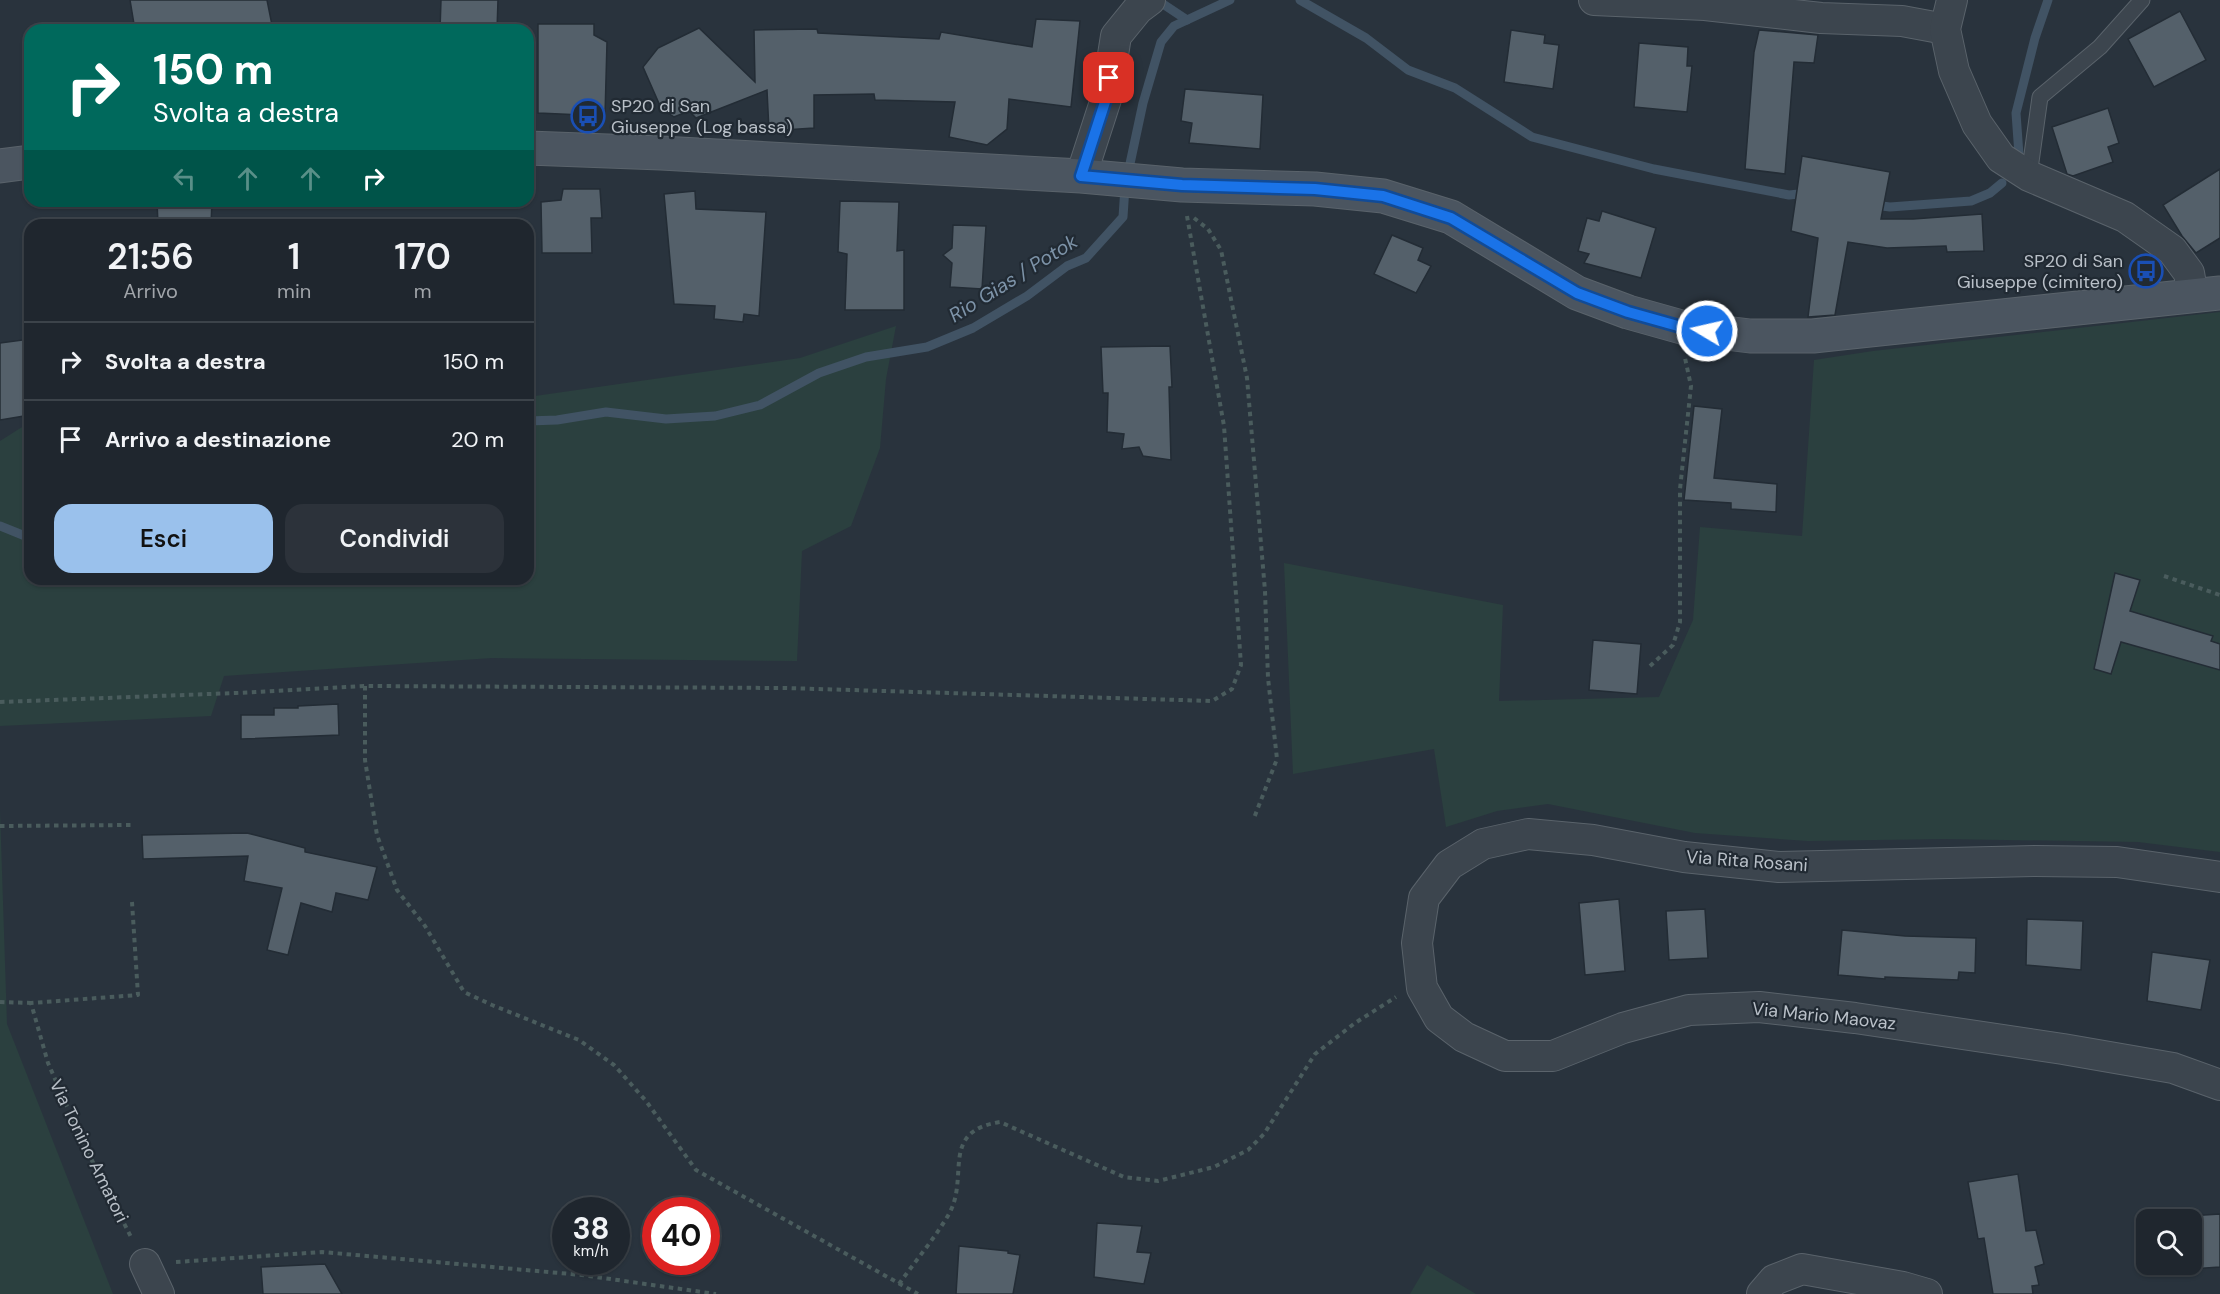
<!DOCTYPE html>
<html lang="it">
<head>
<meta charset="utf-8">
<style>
  :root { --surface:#1f262e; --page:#2c323a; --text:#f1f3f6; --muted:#a1a5aa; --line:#3c434a; --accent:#9ac1ec }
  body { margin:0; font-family:"DM Sans",sans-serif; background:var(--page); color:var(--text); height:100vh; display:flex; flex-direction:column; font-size:22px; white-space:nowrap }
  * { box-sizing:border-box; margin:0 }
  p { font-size:20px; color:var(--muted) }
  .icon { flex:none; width:33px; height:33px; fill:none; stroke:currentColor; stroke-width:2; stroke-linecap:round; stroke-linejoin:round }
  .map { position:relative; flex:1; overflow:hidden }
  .sheet { position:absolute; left:24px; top:219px; width:510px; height:366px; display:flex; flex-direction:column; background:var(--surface); border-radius:18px; box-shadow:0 2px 4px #0004,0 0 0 2px var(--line) }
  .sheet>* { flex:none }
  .top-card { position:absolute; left:24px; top:24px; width:510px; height:183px; border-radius:18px; box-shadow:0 2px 4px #0004,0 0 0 2px var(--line); background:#00695c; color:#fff; overflow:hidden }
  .controls { position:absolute; left:2136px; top:1209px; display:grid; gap:12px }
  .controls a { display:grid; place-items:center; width:66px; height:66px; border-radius:12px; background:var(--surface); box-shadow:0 2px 4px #0004,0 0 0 2px var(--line); font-size:30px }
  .speed { position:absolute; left:552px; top:1197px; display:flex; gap:12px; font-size:30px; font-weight:700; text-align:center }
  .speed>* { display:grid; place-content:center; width:78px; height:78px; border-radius:50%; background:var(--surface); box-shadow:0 2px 4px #0004,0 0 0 2px var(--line); line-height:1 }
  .speed small { font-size:15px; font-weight:400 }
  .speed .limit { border:9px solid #d22; background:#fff; color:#111 }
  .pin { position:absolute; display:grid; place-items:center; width:51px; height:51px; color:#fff; margin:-26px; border-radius:12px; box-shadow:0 3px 9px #0006 }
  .me { position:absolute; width:66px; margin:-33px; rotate:279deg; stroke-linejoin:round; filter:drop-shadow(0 0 4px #0008) }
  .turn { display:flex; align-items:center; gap:21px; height:126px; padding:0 30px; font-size:27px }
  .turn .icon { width:78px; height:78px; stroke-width:2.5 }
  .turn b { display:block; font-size:42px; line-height:51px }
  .lanes { display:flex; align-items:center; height:57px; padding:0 30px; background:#0003; justify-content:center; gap:30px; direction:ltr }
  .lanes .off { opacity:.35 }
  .eta { display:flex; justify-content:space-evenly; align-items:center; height:102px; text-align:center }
  .eta b { font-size:36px; font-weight:600; line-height:42px }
  .primary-button { display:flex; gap:12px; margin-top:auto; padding:12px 30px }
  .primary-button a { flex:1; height:69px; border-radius:18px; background:var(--accent); color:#111; font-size:24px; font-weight:600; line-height:69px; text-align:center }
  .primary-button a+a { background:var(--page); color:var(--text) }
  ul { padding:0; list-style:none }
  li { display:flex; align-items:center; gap:18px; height:78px; padding:0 30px; border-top:2px solid var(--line) }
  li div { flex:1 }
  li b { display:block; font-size:22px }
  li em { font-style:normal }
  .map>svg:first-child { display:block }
  .green { fill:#2b403f }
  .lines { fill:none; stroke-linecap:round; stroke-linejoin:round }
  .stream { stroke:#415364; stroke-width:9 }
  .building { fill:#54606a; stroke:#232c35; stroke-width:1.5 }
  .lane-casing { stroke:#5a636b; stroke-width:17 }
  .street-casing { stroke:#5a636b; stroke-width:32 }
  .secondary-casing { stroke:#5a636b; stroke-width:35 }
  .path { stroke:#4a5c5d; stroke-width:4; stroke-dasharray:4.5 4.5; stroke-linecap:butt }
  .lane { stroke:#3c454e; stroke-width:15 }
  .street { stroke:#3c454e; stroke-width:30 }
  .secondary { stroke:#4b5560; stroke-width:33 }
  .route-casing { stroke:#114b97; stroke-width:15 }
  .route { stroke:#1a73e8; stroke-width:10 }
  .labels { text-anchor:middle; stroke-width:4.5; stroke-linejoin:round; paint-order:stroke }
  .poi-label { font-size:18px; fill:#b9c0c8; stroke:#212a33; text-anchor:start }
  .street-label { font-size:18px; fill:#b9c0c8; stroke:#212a33 }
  .water-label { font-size:20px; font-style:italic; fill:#7d93a8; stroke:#212a33 }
</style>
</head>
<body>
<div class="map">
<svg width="2220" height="1294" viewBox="0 0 2220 1294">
  <rect width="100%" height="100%" fill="#29333d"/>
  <g class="green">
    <polygon points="2220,312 2220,852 2138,842 1945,839 1808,841 1695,833 1548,804 1497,811 1446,827 1434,749 1293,774 1284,563 1503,605 1499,701 1659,697 1693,620 1700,527 1802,536 1814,360 1873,351"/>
    <polygon points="896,326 886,379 880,448 851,526 802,551 797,661 492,658 224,676 211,716 0,726 0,441 30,422 30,579 528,579 528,397 800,358"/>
    <polygon points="0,810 7,1024 113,1294 0,1294"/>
    <polygon points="1427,1265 1476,1294 1410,1294"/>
  </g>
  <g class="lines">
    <g class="stream">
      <polyline points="1157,0 1187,20"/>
      <polyline points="1300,0 1366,38 1408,70 1455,88 1532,137 1654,169 1789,195 1799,194 1807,196"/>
      <polyline points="2019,155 2016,113 2035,38 2048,0"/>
      <polyline points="1128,173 1143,103 1161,42 1174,26 1230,0"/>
      <polyline points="1874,205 1890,207 1971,201 1990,193 2002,183"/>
      <polyline points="528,421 557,420 606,412 666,419 715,416 760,405 819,373 866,357 927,347 973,328 1027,296 1067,266 1086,258 1123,217 1125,187"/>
      <polyline points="0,526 30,538"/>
    </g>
  </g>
  <g class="building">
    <polygon points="130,0 267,0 273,30 135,30"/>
    <polygon points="441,0 498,0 497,30 440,30"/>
    <polygon points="2180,11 2206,60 2154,87 2128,39"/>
    <polygon points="1036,19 1080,21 1071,107 1009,99 1007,129 987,145 949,137 955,102 875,100 874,94 814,95 814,128 769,131 767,90 696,118 689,111 674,117 661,108 643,67 658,48 699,28 755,82 754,30 817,29 818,33 939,39 941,32 1032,47"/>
    <polygon points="538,24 594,24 594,35 607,42 605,116 538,113"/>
    <polygon points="1511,30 1545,35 1544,43 1559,45 1553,89 1504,82"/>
    <polygon points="1759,30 1818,35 1814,63 1794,62 1785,174 1745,169 1754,52"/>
    <polygon points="1639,43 1688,47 1687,66 1692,66 1687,112 1634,107"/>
    <polygon points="1185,89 1263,95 1260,149 1189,143 1192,123 1181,121"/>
    <polygon points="2108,108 2119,143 2108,147 2113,162 2073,176 2067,174 2052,127"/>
    <polygon points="1802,156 1890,172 1881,219 1913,219 1982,214 1984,251 1947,252 1946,246 1887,248 1848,242 1835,315 1808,317 1818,238 1791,231"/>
    <polygon points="2220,169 2220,238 2196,253 2182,236 2163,205"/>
    <polygon points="563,189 600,189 602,218 591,218 592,253 542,253 541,202 561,200"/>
    <polygon points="695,191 696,209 766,212 759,316 744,314 743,322 714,319 715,306 674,304 664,194"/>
    <polygon points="157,201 212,201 211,225 158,225"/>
    <polygon points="840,201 899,202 897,251 904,250 904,310 845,310 847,254 838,252"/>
    <polygon points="1602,211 1656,228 1641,278 1584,263 1589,254 1578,251 1587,218 1599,221"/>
    <polygon points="953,225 986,226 982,289 950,287 952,263 943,255 952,248"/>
    <polygon points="1392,235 1423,248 1418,260 1431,266 1416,293 1374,274"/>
    <polygon points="30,339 30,415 0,420 0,343"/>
    <polygon points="1170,346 1172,387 1169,387 1171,460 1143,456 1139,447 1122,449 1124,434 1107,432 1108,393 1103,393 1101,347"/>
    <polygon points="1694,406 1722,409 1714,478 1777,484 1776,512 1731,509 1731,503 1684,500"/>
    <polygon points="2115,573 2140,580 2130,611 2213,636 2211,641 2220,644 2220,670 2121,642 2111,674 2094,669"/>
    <polygon points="1593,640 1641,644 1637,694 1589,690"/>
    <polygon points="338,704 339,735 241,739 241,715 274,715 274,708 298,708 298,706"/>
    <polygon points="247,833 305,848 305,852 377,867 368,900 336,893 332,912 301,903 288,955 267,950 282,888 244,881 248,856 143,859 142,835"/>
    <polygon points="1619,899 1625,971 1585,975 1579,903"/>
    <polygon points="1705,909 1708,958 1669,960 1666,911"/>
    <polygon points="2027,919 2083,921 2081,970 2026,965"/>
    <polygon points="1842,930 1905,936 1976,938 1975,973 1959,972 1958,980 1885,977 1885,979 1838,975"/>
    <polygon points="2152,952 2210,960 2201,1010 2147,1001"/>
    <polygon points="2018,1174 2026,1231 2036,1230 2044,1264 2035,1267 2039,1285 2032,1286 2033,1294 1993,1294 1984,1238 1978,1239 1968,1182"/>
    <polygon points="2220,1214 2220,1267 2191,1269 2192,1220 2189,1220 2188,1216"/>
    <polygon points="1097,1223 1142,1226 1137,1252 1151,1253 1144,1284 1094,1277"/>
    <polygon points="959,1246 1008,1251 1008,1253 1020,1255 1013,1294 956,1294"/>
    <polygon points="325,1264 342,1294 263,1294 261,1267"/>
  </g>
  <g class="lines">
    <defs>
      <polyline id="lane" points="2029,176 2040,97 2100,47 2142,0"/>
      <g id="street">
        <polyline points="1594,0 1705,5 1821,18 1902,21 1945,29"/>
        <polyline points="1952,0 1945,29 1954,71 1977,124 2001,158 2029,176 2125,217 2172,250 2189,273 2193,296"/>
        <polyline points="1081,176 1106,99 1116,36 1138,9 1150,0"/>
        <polyline points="2220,877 2117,862 2035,861 1779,867 1684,857 1593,840 1528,834 1483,844 1449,865 1424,898 1417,943 1422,988 1439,1018 1464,1037 1505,1056 1553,1056 1623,1028 1689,1010 1759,1007 1855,1018 2063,1049 2173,1068 2220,1085"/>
        <polyline points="145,1264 159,1294"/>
        <polyline points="1762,1294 1774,1280 1802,1269 1903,1287 1927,1294"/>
      </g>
      <g id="secondary">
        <polyline points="528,148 661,153 1081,176 1182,185 1315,189 1383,196 1451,217 1577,293 1628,312 1685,328 1750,336 1813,336 2220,293"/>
        <polyline points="0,166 30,162"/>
      </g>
    </defs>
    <use href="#lane" class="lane-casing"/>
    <use href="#street" class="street-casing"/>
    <use href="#secondary" class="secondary-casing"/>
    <g class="path">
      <polyline points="1194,218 1208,229 1221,250 1247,378 1265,591 1268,678 1277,759 1254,818"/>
      <polyline points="2164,576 2220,595"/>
      <polyline points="1650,666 1673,645 1680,622 1680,489 1691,386 1685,358"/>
      <polyline points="365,686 365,760 377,835 397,890 425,926 464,992 492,1005 579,1040 614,1065 646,1101 696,1170 918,1294"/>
      <polyline points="0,702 236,693 365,686 785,688 1212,701 1232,689 1241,665 1224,426 1187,216"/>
      <polyline points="0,826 131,825"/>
      <polyline points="132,902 138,995 31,1003 48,1063 83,1143 132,1239"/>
      <polyline points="0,1002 31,1003"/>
      <polyline points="176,1262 322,1252 582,1275 716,1294"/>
      <path d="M899,1284C916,1260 936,1237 950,1212C969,1175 940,1131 1000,1122L1124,1177L1158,1181L1214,1167L1248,1150L1264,1134L1315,1054L1355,1023L1396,997"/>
    </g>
    <use href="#lane" class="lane"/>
    <use href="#street" class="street"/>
    <use href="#secondary" class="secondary"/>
  </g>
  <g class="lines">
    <defs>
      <polyline id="route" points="1109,78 1106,99 1081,176 1182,185 1315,189 1383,196 1451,218 1577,293 1628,312 1685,328 1707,331"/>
    </defs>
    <use href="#route" class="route-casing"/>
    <use href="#route" class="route"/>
  </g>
  <defs>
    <symbol id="bus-ring" viewBox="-11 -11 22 22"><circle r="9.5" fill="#212a33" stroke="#1a4fb4" stroke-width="1.5"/><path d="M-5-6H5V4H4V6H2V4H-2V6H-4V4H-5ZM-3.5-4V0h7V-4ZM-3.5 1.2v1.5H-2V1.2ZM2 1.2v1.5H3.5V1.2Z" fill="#1a4fb4"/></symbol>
  </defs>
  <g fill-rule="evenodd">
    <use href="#bus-ring" x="569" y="97" width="38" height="38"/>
    <use href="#bus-ring" x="2127" y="252" width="38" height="38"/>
  </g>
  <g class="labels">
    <g class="poi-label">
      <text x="611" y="112">SP20 di San<tspan x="611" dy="21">Giuseppe (Log bassa)</tspan></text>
      <text x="2123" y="267" text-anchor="end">SP20 di San<tspan x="2123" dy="21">Giuseppe (cimitero)</tspan></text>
    </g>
    <g class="street-label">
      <text transform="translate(1747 861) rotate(4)" y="6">Via Rita Rosani</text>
      <text transform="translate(1824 1016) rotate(6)" y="6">Via Mario Maovaz</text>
      <text transform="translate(89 1151) rotate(64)" y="6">Via Tonino Amatori</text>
    </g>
    <g class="water-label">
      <text transform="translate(1013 278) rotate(-32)" y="7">Rio Gias / Potok</text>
    </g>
  </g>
</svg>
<div class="controls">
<a><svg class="icon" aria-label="search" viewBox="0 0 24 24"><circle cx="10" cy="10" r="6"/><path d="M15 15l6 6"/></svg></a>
</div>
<div class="speed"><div>38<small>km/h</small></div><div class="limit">40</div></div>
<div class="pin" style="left:1109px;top:78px;background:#d93025"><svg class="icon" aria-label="arrive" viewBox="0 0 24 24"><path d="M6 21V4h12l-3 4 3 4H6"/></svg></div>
<svg class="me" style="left:1707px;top:331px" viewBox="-20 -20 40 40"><circle r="17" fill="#1a73e8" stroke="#fff" stroke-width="3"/><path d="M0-11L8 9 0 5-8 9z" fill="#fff"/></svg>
<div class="top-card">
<div class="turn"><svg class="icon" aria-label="right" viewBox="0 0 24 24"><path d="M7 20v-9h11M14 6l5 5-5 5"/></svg><div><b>150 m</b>Svolta a destra</div></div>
<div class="lanes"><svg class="icon off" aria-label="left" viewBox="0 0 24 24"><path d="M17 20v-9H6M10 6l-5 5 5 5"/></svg><svg class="icon off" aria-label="ahead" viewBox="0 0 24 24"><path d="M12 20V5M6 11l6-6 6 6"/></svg><svg class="icon off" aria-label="ahead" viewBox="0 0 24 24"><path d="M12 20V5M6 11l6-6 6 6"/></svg><svg class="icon" aria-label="right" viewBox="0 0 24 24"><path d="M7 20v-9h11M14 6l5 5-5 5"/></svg></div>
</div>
<section class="sheet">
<div class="eta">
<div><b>21:56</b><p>Arrivo</p></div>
<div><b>1</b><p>min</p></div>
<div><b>170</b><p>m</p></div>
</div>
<ul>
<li><svg class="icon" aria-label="right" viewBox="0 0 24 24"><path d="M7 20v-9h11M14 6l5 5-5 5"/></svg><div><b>Svolta a destra</b></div><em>150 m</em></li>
<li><svg class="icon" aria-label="arrive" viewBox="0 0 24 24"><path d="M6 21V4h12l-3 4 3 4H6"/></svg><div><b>Arrivo a destinazione</b></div><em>20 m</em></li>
</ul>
<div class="primary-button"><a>Esci</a><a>Condividi</a></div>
</section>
</div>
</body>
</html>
